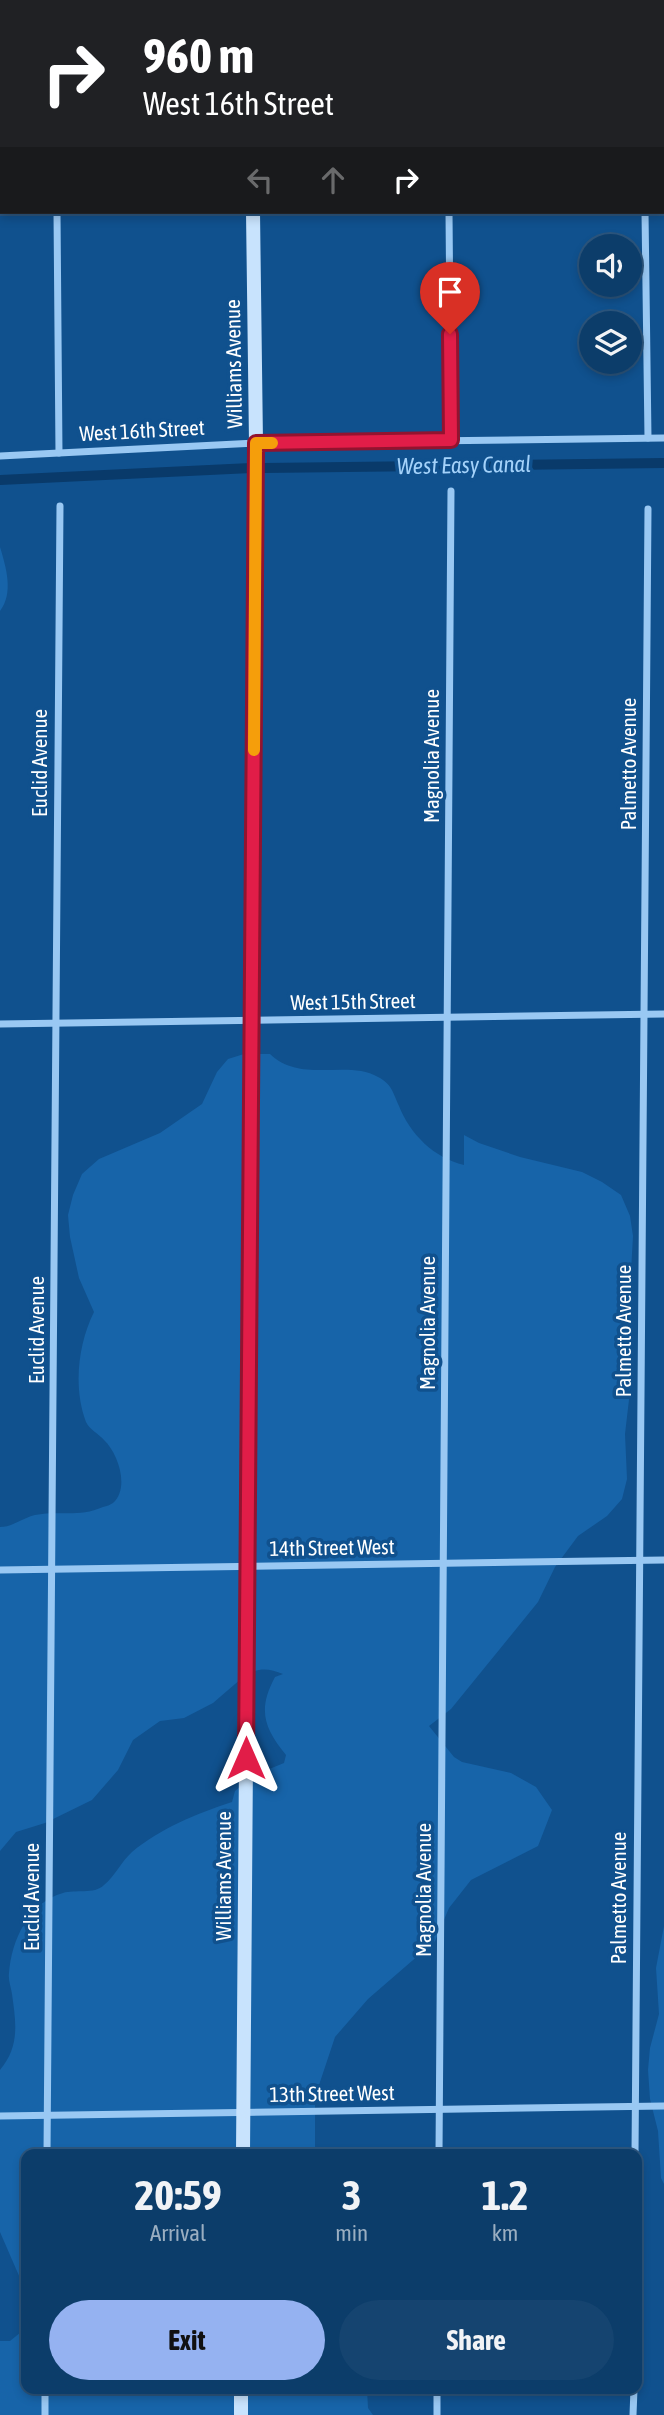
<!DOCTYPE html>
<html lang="en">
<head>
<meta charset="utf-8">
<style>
  :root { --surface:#0c3d6a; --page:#154470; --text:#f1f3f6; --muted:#9aaec1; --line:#2c567e; --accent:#95b2f1 }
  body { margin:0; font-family:"Asap Condensed",sans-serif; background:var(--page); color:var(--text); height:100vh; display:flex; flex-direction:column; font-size:26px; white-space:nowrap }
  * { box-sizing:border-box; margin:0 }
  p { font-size:23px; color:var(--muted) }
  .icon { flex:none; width:38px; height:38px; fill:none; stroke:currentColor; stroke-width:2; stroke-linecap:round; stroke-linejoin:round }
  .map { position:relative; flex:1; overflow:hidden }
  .details { position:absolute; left:21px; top:2149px; width:621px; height:245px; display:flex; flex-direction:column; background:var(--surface); border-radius:14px; box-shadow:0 4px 10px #0003,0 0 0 2px var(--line) }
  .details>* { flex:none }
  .hud { position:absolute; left:0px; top:0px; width:665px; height:214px; box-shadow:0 4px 10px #0003,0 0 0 2px var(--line); background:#202124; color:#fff; overflow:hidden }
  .fabs { position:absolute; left:579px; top:234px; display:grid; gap:14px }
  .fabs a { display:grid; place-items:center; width:63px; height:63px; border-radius:50%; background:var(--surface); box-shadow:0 4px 10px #0003,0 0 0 2px var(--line); font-size:35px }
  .pin { position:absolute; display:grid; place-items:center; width:60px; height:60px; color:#fff; margin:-72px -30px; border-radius:50% 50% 50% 0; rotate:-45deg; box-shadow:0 0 7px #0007 }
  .pin .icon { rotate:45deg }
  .me { position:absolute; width:77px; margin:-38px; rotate:0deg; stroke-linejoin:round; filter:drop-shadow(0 0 5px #0008) }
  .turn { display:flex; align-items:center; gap:24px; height:147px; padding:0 28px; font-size:32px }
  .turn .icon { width:91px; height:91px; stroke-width:2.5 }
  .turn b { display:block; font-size:49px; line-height:60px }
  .lanes { display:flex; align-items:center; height:66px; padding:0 28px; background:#0003; justify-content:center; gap:35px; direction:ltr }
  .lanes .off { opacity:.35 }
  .eta { display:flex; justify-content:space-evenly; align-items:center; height:119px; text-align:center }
  .eta b { font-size:42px; font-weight:700; line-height:49px }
  .primary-button { display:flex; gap:14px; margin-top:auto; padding:14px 28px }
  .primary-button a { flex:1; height:80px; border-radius:42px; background:var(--accent); color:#111; font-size:28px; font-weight:700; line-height:80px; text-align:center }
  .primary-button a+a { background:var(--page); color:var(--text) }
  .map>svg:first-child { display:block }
  .green { fill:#1764a9 }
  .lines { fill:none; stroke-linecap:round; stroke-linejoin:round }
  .canal { stroke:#093a6a; stroke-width:10 }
  .street { stroke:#99c8f3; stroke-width:7 }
  .secondary { stroke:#c8e3fd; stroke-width:14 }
  .route-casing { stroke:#92132f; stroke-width:18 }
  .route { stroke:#e11d48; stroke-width:12 }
  .slow { stroke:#f59e0b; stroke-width:12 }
  .labels { text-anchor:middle; stroke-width:7; stroke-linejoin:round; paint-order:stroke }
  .street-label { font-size:21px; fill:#fff; stroke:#10518e }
  .water-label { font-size:23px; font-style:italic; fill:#a4d2fa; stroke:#10518e }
</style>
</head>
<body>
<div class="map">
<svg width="664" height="2415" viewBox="0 0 664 2415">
  <rect width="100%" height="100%" fill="#10518e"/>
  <g class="green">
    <path d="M0,547C6,567 14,593 0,611Z"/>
    <path d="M244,1054L242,1678L213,1703L184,1718L160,1721L133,1740L118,1770L92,1800L45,1823L16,1832L0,1851V1527C13,1527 22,1518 35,1515C59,1510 78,1518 103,1507C107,1506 110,1505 113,1503C130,1488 118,1453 104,1440C99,1434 89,1429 86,1422C73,1388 78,1344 94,1312L79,1278L70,1237L68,1215L73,1195L82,1174L99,1159L160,1133L202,1104L217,1072L228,1059Z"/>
    <path d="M256,1054H270C301,1084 348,1059 378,1077C392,1084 393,1093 399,1106C410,1134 434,1158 464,1165V1135L479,1143L520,1157L582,1172L602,1182L621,1195L630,1216L633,1236L628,1325L630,1391L625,1434L627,1479L622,1499L607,1516L578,1536L555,1567L538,1602L451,1709L429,1726L454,1757L462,1762L511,1773L536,1787L552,1810L538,1846L471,1880L449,1908L435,1941L368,1999L335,2037L315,2097V2154H248L252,1776L284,1763L286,1755C263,1727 258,1709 275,1677L283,1674C272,1670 262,1667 251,1673Z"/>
    <path d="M241,1786L238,2154H26V2304L23,2285L0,2232V2070C20,2046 16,2023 12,1994C11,1987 8,1980 9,1973C11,1941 29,1902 63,1893C75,1889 94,1895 104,1885C115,1876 121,1862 132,1852C161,1828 196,1814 232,1802L235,1791Z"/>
    <polygon points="664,1926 664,2184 661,2178 658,2131 650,2099 648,2070 650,2048 659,2014 656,1968"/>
    <polygon points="26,2328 26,2389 236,2389 236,2415 0,2415 0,2341 10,2341"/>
    <polygon points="246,2389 367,2389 368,2408 373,2415 246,2415"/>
  </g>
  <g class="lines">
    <g class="canal">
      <polyline points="264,468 664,463"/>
      <polyline points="0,480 251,468"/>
    </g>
    <g class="street">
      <polyline points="54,0 54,2"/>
      <polyline points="447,0 447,2"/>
      <polyline points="643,0 643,2"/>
      <polyline points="57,212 59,453"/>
      <polyline points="449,212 451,440"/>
      <polyline points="645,212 648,438"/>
      <polyline points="0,456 256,443 664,438"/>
      <polyline points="0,1024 664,1014"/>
      <polyline points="0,1570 664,1560"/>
      <polyline points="0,2116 664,2106"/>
      <polyline points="47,2154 60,506"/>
      <polyline points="439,2154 451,491"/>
      <polyline points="635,2154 648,509"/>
      <polyline points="45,2415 45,2389"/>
      <polyline points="437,2415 437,2389"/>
      <polyline points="633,2415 634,2389"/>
    </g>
    <g class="secondary">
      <polyline points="251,0 251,2"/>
      <polyline points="243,2154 256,443 253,212"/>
      <polyline points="241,2415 241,2389"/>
    </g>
  </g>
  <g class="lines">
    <defs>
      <polyline id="route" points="246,1758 256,443 451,440 450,334"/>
    </defs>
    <use href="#route" class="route-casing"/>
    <use href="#route" class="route"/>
    <polyline class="slow" points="254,750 256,443 272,443"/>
  </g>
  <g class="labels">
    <g class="street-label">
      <text transform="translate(234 364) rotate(-91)" y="7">Williams Avenue</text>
      <text transform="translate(142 431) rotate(-3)" y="7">West 16th Street</text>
      <text transform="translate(432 756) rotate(-90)" y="7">Magnolia Avenue</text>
      <text transform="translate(40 763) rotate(-90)" y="7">Euclid Avenue</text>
      <text transform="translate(629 764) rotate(-90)" y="7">Palmetto Avenue</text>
      <text transform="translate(353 1002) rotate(-1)" y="7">West 15th Street</text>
      <text transform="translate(428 1323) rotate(-90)" y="7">Magnolia Avenue</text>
      <text transform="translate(37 1330) rotate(-90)" y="7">Euclid Avenue</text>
      <text transform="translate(624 1331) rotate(-90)" y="7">Palmetto Avenue</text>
      <text transform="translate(332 1548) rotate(-1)" y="7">14th Street West</text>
      <text transform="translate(224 1876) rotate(-90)" y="7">Williams Avenue</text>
      <text transform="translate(424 1890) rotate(-90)" y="7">Magnolia Avenue</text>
      <text transform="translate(32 1897) rotate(-90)" y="7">Euclid Avenue</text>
      <text transform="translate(619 1898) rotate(-90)" y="7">Palmetto Avenue</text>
      <text transform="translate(332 2094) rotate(-1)" y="7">13th Street West</text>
    </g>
    <g class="water-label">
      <text transform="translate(464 465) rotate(-1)" y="8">West Easy Canal</text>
    </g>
  </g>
</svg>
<div class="fabs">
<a><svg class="icon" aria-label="sound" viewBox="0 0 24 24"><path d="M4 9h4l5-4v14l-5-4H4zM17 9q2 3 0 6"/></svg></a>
<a><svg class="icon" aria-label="layers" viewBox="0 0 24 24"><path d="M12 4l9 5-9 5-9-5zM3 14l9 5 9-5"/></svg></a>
</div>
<div class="pin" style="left:450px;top:334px;background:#d93025"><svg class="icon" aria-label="arrive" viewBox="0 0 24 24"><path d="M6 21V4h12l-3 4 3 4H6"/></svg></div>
<svg class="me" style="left:246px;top:1758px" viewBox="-20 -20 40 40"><path d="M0-17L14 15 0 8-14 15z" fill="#e11d48" stroke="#fff" stroke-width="4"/></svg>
<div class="hud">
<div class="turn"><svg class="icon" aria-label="right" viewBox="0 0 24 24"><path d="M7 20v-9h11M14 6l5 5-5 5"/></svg><div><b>960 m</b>West 16th Street</div></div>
<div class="lanes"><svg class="icon off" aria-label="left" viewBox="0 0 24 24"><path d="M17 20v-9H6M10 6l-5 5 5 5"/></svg><svg class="icon off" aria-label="ahead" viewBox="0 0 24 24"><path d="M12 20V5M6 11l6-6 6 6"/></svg><svg class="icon" aria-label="right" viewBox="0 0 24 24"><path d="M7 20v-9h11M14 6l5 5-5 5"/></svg></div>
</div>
<section class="details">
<div class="eta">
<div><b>20:59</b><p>Arrival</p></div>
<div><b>3</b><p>min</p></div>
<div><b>1.2</b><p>km</p></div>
</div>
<div class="primary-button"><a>Exit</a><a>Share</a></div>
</section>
</div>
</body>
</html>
